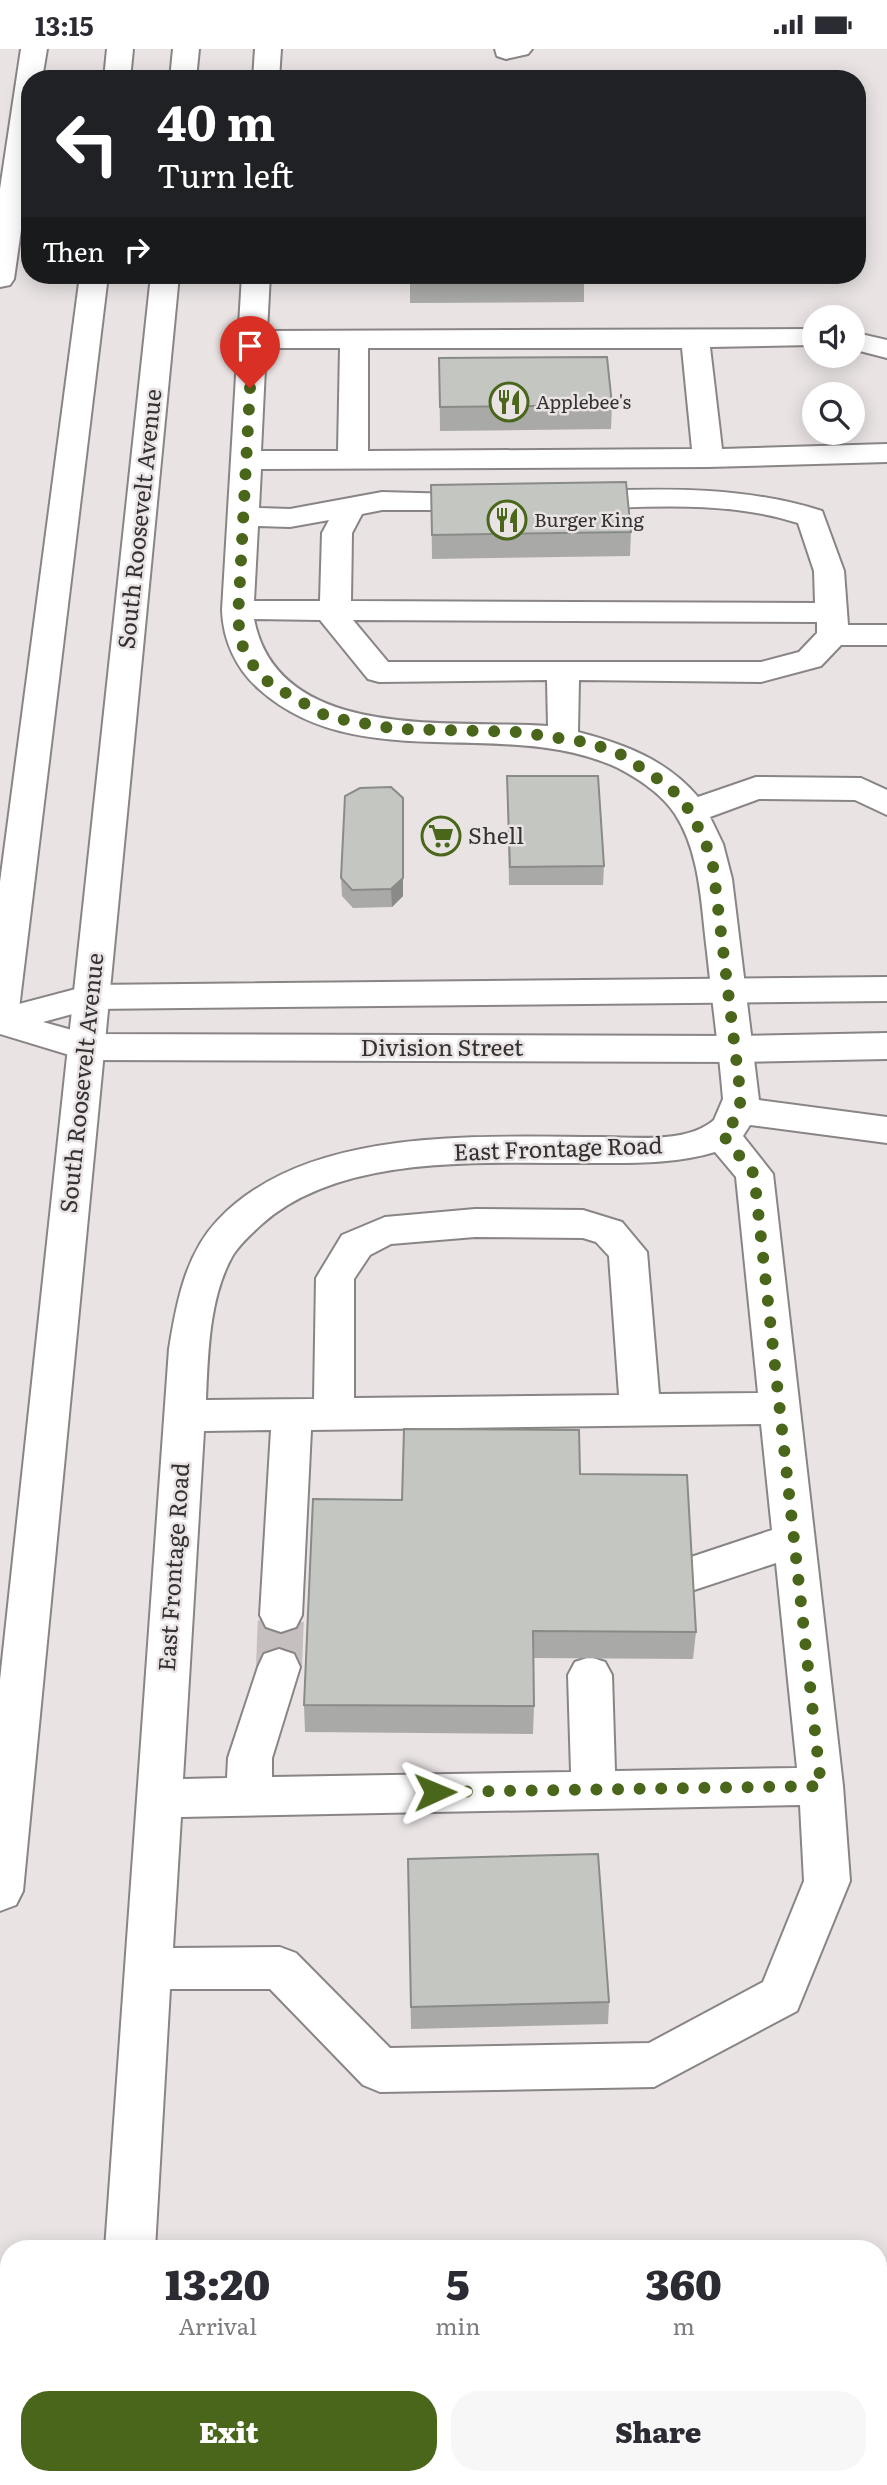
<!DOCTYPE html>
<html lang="en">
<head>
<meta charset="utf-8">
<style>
  :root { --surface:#fff; --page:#f7f7f7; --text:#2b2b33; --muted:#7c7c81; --accent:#49661a }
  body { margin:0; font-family:Literata,serif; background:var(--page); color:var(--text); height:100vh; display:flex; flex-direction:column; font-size:26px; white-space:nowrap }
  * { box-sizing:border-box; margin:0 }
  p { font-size:23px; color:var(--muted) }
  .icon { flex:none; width:38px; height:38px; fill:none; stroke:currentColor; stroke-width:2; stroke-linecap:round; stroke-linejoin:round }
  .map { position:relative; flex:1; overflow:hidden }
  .panel { position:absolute; left:0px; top:2191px; width:887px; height:245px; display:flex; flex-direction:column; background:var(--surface); border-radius:28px 28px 0 0; box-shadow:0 4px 18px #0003 }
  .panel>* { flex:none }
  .banner { position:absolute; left:21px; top:21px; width:845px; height:214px; border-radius:28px; box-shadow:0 4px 18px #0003; background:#202124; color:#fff; overflow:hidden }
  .tools { position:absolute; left:802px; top:256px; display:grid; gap:14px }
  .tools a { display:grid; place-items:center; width:63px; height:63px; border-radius:50%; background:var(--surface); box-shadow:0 4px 18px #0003; font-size:35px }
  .pin { position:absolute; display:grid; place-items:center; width:60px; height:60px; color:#fff; margin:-72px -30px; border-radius:50% 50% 50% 0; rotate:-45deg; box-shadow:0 0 7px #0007 }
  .pin .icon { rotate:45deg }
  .me { position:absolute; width:77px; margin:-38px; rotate:89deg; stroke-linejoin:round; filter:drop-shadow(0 0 5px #0008) }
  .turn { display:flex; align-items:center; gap:24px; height:147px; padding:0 21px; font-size:32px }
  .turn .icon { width:91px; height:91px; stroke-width:2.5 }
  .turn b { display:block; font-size:49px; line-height:60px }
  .then { display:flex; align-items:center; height:66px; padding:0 21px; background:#0003; gap:14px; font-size:26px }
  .eta { display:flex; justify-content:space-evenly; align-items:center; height:119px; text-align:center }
  .eta b { font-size:42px; font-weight:800; line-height:49px }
  .primary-button { display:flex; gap:14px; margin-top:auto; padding:14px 21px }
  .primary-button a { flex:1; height:80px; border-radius:28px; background:var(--accent); color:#fff; font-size:28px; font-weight:800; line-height:80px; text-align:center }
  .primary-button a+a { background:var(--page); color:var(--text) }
  .status { display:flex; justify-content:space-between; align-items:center; height:49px; padding:0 35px; background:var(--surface); direction:ltr }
  .status svg { height:19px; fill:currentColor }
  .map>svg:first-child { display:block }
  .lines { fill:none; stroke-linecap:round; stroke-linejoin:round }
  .minor-tunnel { stroke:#c5bfc0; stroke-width:46; stroke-dasharray:46 23; stroke-linecap:butt }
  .minor-casing { stroke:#898485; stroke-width:4 }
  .major-casing { stroke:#898485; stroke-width:4 }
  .highway-casing { stroke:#898485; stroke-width:4 }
  .minor { fill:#fff; fill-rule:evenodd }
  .major { fill:#fff; fill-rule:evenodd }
  .highway { fill:#fff; fill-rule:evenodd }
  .wall { fill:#a9aaa7 }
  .shaded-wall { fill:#898b88 }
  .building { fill:#c4c6c2; stroke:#898b88; stroke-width:2 }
  .route { stroke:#49661a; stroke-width:12; stroke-dasharray:0 21.6 }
  .labels { text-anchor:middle; stroke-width:5; stroke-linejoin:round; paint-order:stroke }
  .far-poi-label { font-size:19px; fill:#333131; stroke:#e9e3e4; text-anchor:start }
  .street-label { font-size:23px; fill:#333131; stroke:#e9e3e4 }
  .poi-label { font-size:23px; fill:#333131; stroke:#e9e3e4; text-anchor:start }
</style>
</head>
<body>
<div class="status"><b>13:15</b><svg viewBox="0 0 49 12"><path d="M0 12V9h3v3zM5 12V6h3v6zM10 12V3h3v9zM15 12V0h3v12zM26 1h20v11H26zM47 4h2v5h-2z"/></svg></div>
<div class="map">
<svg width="887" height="2436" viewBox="0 0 887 2436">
  <rect width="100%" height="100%" fill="#e9e3e4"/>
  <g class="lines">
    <polyline class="minor-tunnel" points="279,1618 281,1566"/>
    <defs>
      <g id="minor">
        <polygon points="21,0 47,0 42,30 30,30 30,118 14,230 10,236 0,238 0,140"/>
        <polygon points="255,0 281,0 279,30 253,30"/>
        <polygon points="495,0 532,0 528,5 506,10 497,7"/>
        <path d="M242,226H270L267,282L814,280V296L710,298L722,400L887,395V413L708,418L261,420L259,459L290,460L382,443L492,446L496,452L492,458L481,461H382L362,465L352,484L351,552L815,554L814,522L798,474C726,451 650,458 576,460L565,457L561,451L565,445L576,442C660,440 740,436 822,462L844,522L848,576H887V596H841L821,617L761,633L579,631L578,683C624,695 667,711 698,748L756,728L861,729L887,741V766L855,751L759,750L710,768L723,795L732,830L759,1051L887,1068V1094L750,1076L743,1087L773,1125L843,1737L850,1832L797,1962L654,2038L380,2043L363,2036L270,1940H170L155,2200H105L169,1300C176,1256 185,1206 217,1172C306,1076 481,1088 601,1088C635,1088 686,1095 714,1071L723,1050C719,1001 712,952 707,903C701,858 701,805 675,765C662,745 639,730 618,719C506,666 358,729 259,640C236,620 223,591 222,561ZM266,299H340L338,402H261ZM368,299H682L692,400L368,402ZM329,471L322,484L320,552H254L258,477L290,478ZM254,570L320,571L368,630L379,633L547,631L548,677C454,670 278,695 254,570ZM353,571L817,573V584L799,603L761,613H388ZM715,1103L736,1128L758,1344L659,1345L647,1203L622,1173L583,1161L475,1160L385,1168L342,1186L316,1229L314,1350L206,1351C208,1304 209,1248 233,1206C241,1194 251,1185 262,1175C344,1102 491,1115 594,1114C635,1114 675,1115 715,1103ZM475,1188L583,1189L596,1193L609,1207L619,1346L354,1349V1230L370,1206L391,1195ZM761,1375L772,1481L673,1514L667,1526L673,1538L688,1543L776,1514L797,1719L615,1722L612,1626L605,1613L590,1608L575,1613L568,1626L571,1723L272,1728V1709L300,1618L294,1605L279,1600L264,1605L258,1618L228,1709L227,1729L183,1730L204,1382L271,1381L260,1566L266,1578L281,1583L296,1578L302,1566L311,1381ZM800,1756L804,1832L763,1933L649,1994L390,1999L296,1904L280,1898L173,1899L181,1768Z"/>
        <polygon points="852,283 887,291 887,309 852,300"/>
        <rect x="89" y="2427" width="52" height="9"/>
      </g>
      <polygon id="major" points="887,928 887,952 91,960 43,973 86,985 737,987 887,984 887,1010 737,1013 86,1011 0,985 0,960 91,936"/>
      <g id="highway">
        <polygon points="107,0 133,0 130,30 104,30"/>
        <polygon points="173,0 199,0 196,30 170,30"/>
        <polygon points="80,226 108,226 18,968 13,977 0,980 0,833"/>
        <polygon points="151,226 179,226 23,1842 16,1856 0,1862 0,1631"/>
      </g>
    </defs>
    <use href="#minor" class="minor-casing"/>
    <use href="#major" class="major-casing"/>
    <use href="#highway" class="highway-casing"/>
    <use href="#minor" class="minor"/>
    <use href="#major" class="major"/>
    <use href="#highway" class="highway"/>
  </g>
  <g class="wall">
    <polygon points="410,226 584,226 584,253 410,254"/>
    <polygon points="439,309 612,356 611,380 440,382"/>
    <polygon points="431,436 631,483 630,507 432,510"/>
    <polygon points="507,727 604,817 603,836 509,836"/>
    <polygon points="345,747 403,847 392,858 353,859 342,847 341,829"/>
    <polygon points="402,1451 696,1583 693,1610 533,1609 534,1657 533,1685 305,1683 304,1656"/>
    <polygon points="408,1810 609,1953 608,1975 411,1980"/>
  </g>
  <polygon class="shaded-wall" points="403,768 403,847 392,858 391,840"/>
  <g class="building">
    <polygon points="410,226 584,226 584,229 410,230"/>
    <polygon points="607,308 612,356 440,358 439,309"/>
    <polygon points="626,433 631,483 432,486 431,436"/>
    <polygon points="507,727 598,727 604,817 510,818"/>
    <polygon points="391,738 403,749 403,829 391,840 352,841 341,829 345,747 360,739"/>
    <polygon points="404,1380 579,1381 580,1425 687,1426 696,1583 533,1582 534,1657 304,1656 313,1450 402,1451"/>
    <polygon points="598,1805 609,1953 411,1958 408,1810"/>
  </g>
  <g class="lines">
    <polyline class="route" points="250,339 238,569 241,594 253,616 270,635 328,668 397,680 520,683 591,694 622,706 670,738 691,763 712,809 741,1050 736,1070 722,1085 754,1125 821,1737 435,1743"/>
  </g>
  <defs>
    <symbol id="restaurant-ring" viewBox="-11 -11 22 22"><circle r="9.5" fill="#e9e3e4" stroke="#49661a" stroke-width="1.5"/><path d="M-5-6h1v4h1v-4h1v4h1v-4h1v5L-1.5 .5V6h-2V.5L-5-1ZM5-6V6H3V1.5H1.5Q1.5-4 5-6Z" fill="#49661a"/></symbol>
    <symbol id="supermarket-ring" viewBox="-11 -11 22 22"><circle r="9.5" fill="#e9e3e4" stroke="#49661a" stroke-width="1.5"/><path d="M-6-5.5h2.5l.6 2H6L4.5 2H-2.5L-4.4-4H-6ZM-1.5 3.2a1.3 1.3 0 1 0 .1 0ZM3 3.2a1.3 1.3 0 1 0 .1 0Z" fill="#49661a"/></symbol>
  </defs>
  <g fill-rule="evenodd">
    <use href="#restaurant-ring" x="487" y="331" width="44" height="44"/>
    <use href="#restaurant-ring" x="485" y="449" width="44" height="44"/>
    <use href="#supermarket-ring" x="419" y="765" width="44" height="44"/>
  </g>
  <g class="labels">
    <g class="far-poi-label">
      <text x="536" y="360">Applebee's</text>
      <text x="534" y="478">Burger King</text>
    </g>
    <g class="street-label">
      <text transform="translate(140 470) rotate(-84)" y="8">South Roosevelt Avenue</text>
      <text x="442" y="1007">Division Street</text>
      <text transform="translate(82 1034) rotate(-84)" y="8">South Roosevelt Avenue</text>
      <text transform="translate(558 1100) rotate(-2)" y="8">East Frontage Road</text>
      <text transform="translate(174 1518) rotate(-86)" y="8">East Frontage Road</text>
    </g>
    <g class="poi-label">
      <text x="468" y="795">Shell</text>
    </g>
  </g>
</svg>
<div class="tools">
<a><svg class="icon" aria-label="sound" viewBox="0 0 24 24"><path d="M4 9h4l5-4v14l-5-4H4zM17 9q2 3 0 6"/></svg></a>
<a><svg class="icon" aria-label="search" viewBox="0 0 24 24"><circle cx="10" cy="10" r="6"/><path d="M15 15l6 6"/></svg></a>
</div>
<div class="pin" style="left:250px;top:339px;background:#d93025"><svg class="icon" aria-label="arrive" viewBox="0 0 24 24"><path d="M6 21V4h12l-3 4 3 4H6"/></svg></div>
<svg class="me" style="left:435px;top:1743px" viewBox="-20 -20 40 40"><path d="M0-17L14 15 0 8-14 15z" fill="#49661a" stroke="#fff" stroke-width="4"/></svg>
<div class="banner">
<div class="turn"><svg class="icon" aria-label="left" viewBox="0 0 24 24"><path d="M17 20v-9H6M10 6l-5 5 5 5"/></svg><div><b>40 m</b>Turn left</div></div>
<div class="then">Then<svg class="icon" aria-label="right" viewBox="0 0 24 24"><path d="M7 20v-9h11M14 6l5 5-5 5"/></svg></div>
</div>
<section class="panel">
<div class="eta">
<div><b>13:20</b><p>Arrival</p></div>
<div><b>5</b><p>min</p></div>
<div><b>360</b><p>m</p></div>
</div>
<div class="primary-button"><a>Exit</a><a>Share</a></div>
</section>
</div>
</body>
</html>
